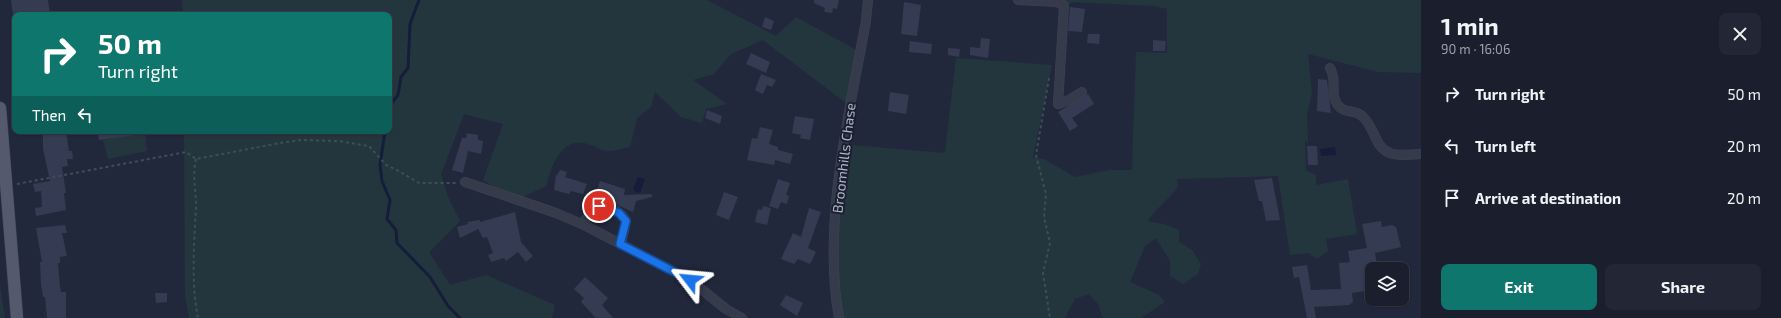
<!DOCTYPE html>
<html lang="en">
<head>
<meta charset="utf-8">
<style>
  :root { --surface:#1a1e2d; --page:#232735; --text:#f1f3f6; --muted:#9fa2aa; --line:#383c49; --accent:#0f766e }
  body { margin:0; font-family:"Exo 2",sans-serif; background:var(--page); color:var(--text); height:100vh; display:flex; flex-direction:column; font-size:15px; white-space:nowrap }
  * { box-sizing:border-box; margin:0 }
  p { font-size:13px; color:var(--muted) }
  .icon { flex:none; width:22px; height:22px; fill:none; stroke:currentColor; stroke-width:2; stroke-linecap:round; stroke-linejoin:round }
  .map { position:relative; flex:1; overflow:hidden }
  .sheet { display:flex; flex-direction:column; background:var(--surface); width:360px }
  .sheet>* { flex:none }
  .hud { position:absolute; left:12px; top:12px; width:380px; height:122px; border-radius:8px; box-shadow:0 1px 3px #0004,0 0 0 1px var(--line); background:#0f766e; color:#fff; overflow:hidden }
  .controls { position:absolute; left:1365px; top:262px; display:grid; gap:8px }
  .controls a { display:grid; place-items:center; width:44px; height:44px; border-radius:8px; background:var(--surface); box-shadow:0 1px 3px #0004,0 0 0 1px var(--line); font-size:20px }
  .pin { position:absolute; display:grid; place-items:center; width:34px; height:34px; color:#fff; margin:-17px; border:2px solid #fff; border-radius:50%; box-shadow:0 1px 4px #0007 }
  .me { position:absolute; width:44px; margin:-22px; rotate:299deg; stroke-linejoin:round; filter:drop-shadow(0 0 3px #0008) }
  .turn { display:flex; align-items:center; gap:14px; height:84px; padding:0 20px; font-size:18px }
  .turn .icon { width:52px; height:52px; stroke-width:2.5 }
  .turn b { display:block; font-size:28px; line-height:34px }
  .then { display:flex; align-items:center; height:38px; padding:0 20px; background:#0003; gap:8px; font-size:15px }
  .round { display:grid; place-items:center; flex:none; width:42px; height:42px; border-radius:8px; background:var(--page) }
  .head { display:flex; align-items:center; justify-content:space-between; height:68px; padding:0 20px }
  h1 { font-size:24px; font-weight:700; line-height:30px }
  .primary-button { display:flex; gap:8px; margin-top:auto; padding:8px 20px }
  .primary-button a { flex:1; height:46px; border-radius:8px; background:var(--accent); color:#fff; font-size:16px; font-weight:700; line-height:46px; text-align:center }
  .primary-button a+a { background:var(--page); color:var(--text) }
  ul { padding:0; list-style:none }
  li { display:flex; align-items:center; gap:12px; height:52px; padding:0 20px }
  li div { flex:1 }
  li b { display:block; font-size:15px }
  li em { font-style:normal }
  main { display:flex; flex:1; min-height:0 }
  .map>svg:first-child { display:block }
  .green { fill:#24363d }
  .water { fill:#151d3a }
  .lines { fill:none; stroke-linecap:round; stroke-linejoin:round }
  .stream { stroke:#151d3a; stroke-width:3 }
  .building { fill:#343b52 }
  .minor-casing { stroke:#3f4455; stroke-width:10 }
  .major-casing { stroke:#3f4455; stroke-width:13 }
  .path { stroke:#3d4f55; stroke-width:2; stroke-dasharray:3 3; stroke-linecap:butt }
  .minor { stroke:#363b4c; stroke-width:9 }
  .major { stroke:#545a6c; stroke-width:12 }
  .route-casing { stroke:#114b97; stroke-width:10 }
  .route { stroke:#1a73e8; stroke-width:7 }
  .labels { text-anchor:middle; stroke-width:4; stroke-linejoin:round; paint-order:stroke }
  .street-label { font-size:14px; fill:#b1b6c8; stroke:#1b2031 }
</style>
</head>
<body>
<main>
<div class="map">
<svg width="1421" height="318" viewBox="0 0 1421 318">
  <rect width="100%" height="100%" fill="#22283c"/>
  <g class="green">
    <path d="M182,0H707L776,36L796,17L860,52L850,106L763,40L731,54L714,74L693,80L727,104L706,109L702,123L681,117L655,92L651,107L637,118L630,147C623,148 615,151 608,151C601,151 597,147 591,145C562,133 552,165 546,186L516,200L483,180L503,124L464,114L441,174L448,197L460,221L429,252L450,285L486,275L555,305L552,318H189L185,295L184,131H389V15H183Z"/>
    <path d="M1018,0H1421V73L1378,72L1308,54L1312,93L1307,115L1308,143L1305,140L1306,171L1316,175V185L1348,179L1357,234L1326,239L1328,251L1317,259L1309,253L1290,255L1278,176L1177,179L1178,187C1168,200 1156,208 1148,221L1164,224L1179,230V242L1192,250L1201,264L1198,274L1183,284L1170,276V261L1156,238L1145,246L1130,282L1159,295L1165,302L1141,318H1103L1098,304L1089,294L1075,299L1065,318H839L834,250L840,144L945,153L956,58L1052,65L1033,157L1044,159L1075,177L1110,170H1132L1136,52L1167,53V9L1155,6L1073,2L1064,6Z"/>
    <polygon points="145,132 147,151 108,159 103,140"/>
    <polygon points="0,286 5,318 0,318"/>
  </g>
  <g class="water">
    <polygon points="1335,147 1336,155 1321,156 1320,149"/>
    <polygon points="638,177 645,179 640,193 634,191 633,189"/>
  </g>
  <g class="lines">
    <g class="stream">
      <polyline points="389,106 398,95 401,77 408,68 410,24 419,0"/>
      <polyline points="385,131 380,165 382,181 390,200 387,219 396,230 397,243 430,277 448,306 460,318"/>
    </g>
  </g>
  <g class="building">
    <polygon points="11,0 48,0 50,15 13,15"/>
    <polygon points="814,0 839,0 837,9 833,8 832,13 824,12 825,8 814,3"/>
    <polygon points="904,2 921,5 917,36 901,34"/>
    <polygon points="1070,7 1085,9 1082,32 1068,31"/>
    <polygon points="765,17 774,21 771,30 762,27"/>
    <polygon points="1088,34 1100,34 1099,44 1087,43"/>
    <polygon points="981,38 990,39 988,58 970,55 970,47 980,48"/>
    <polygon points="1153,40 1166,41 1165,51 1153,51"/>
    <polygon points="910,41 932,44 931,54 909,52"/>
    <polygon points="948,48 960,49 959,57 948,55"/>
    <polygon points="751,53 770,62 766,73 746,64"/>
    <polygon points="761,74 776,80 772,87 767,85 763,94 755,90"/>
    <polygon points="1318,79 1327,80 1331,113 1317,111"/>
    <polygon points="890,92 909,95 906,114 888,111"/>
    <polygon points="1088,94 1094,104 1072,118 1078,126 1070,131 1058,112"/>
    <polygon points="707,110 722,116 720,124 705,118"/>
    <polygon points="795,116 814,119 810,140 800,138 801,135 792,133"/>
    <polygon points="760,127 773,130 769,144 778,147 778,150 793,154 790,164 775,160 774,165 747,160 752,138 757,139"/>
    <polygon points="45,131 66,131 69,151 72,151 73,159 67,159 68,166 62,167 66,193 64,193 66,210 36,216 35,208 42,207 41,191 35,192 33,184 50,181 43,149 43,134 46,133"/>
    <polygon points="97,131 131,131 131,136 99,140"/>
    <polygon points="467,133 478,135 478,140 483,141 481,154 468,151 463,173 452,170 462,138 466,138"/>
    <polygon points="1307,146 1317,146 1318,165 1308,165"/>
    <polygon points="560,170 567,172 565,177 587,184 583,194 571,191 569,194 554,190 556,175 557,175"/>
    <polygon points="1272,178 1280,220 1266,221 1262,201 1259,201 1254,180"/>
    <polygon points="778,179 790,183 786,195 789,196 787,204 781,202 778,209 769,206"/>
    <polygon points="600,181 625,189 624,195 652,194 652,197 636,201 633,212 615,204 599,199 601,194 596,192"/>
    <polygon points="724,192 738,197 729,220 716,215"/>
    <polygon points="763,206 771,208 767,225 755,222 758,209 762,210"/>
    <polygon points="809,208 821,212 808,248 816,252 810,264 798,259 794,264 781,259 793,233 801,237"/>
    <polygon points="515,212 521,242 533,256 526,262 518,252 506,261 504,258 491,262 488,255 493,253 487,237 483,238 478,229 460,238 457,227 468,224 467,222 480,220 480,222"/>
    <polygon points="1381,221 1382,227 1392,225 1396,227 1401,247 1375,253 1378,269 1372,269 1372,290 1352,293 1353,302 1349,305 1314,307 1316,318 1307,318 1299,277 1294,278 1292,267 1307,265 1311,290 1341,289 1339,263 1350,262 1348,251 1367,248 1362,224"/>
    <polygon points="65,225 67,233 62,233 67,256 60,257 60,263 58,263 60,287 61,292 66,292 66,318 47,318 45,297 43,297 41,284 40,262 42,262 36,228"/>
    <polygon points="585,277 608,298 602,305 613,318 596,318 581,302 584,298 574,289"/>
    <polygon points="155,293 167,293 167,302 156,303"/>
    <polygon points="786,295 803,303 797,316 780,305"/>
  </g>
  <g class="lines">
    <defs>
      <g id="minor">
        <polyline points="1018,0 1058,2 1064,6 1058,104 1069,100 1082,92"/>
        <path d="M1330,68C1337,80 1331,90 1335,100C1342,116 1353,108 1362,116C1375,127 1373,144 1388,152C1395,157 1412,154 1421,154"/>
        <polyline points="465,182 556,213 584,225 690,280 726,309 742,318"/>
        <path d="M582,224L595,207C606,204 621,211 626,221L621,244"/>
        <path d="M839,318C822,224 849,114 866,21L868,0"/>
      </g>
      <polyline id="major" points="0,108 17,318"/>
    </defs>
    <use href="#minor" class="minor-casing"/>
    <use href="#major" class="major-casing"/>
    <g class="path">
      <polyline points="1049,78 1036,155 1046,194 1044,217 1050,243 1043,273 1050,318"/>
      <path d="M196,159C192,175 196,191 196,207C194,244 191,282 198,318"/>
      <polyline points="17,184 186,152 196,159 280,143 301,140 338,141 369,146 386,165 397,170 419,183 456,183"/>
    </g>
    <use href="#minor" class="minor"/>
    <use href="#major" class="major"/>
  </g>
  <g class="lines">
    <defs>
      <polyline id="route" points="599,206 619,213 626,221 620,244 690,280"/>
    </defs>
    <use href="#route" class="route-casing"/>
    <use href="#route" class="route"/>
  </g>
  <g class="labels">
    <g class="street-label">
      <text transform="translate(844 158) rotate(-83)" y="5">Broomhills Chase</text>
    </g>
  </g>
</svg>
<div class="controls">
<a><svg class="icon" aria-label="layers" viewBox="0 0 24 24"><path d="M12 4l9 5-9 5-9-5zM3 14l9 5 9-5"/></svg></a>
</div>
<div class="pin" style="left:599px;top:206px;background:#d93025"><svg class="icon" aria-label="arrive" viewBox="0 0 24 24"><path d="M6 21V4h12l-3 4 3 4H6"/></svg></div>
<svg class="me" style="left:690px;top:280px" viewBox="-20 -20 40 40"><path d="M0-17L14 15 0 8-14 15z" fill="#1a73e8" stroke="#fff" stroke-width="4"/></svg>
<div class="hud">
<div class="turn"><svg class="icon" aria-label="right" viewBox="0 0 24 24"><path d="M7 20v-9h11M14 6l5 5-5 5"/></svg><div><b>50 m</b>Turn right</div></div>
<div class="then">Then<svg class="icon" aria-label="left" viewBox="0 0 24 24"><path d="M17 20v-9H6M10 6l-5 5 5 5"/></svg></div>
</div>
</div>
<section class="sheet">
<div class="head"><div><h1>1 min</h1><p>90 m · 16:06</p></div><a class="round"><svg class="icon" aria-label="close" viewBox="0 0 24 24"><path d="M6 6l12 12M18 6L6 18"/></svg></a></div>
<ul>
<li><svg class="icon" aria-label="right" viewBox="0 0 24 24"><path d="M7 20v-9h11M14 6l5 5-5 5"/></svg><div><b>Turn right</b></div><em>50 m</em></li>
<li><svg class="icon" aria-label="left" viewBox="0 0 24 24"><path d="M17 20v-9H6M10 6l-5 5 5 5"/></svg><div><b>Turn left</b></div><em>20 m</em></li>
<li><svg class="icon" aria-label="arrive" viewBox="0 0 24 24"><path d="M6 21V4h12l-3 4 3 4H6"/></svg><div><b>Arrive at destination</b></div><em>20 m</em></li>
</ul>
<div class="primary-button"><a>Exit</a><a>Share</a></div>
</section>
</main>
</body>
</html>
